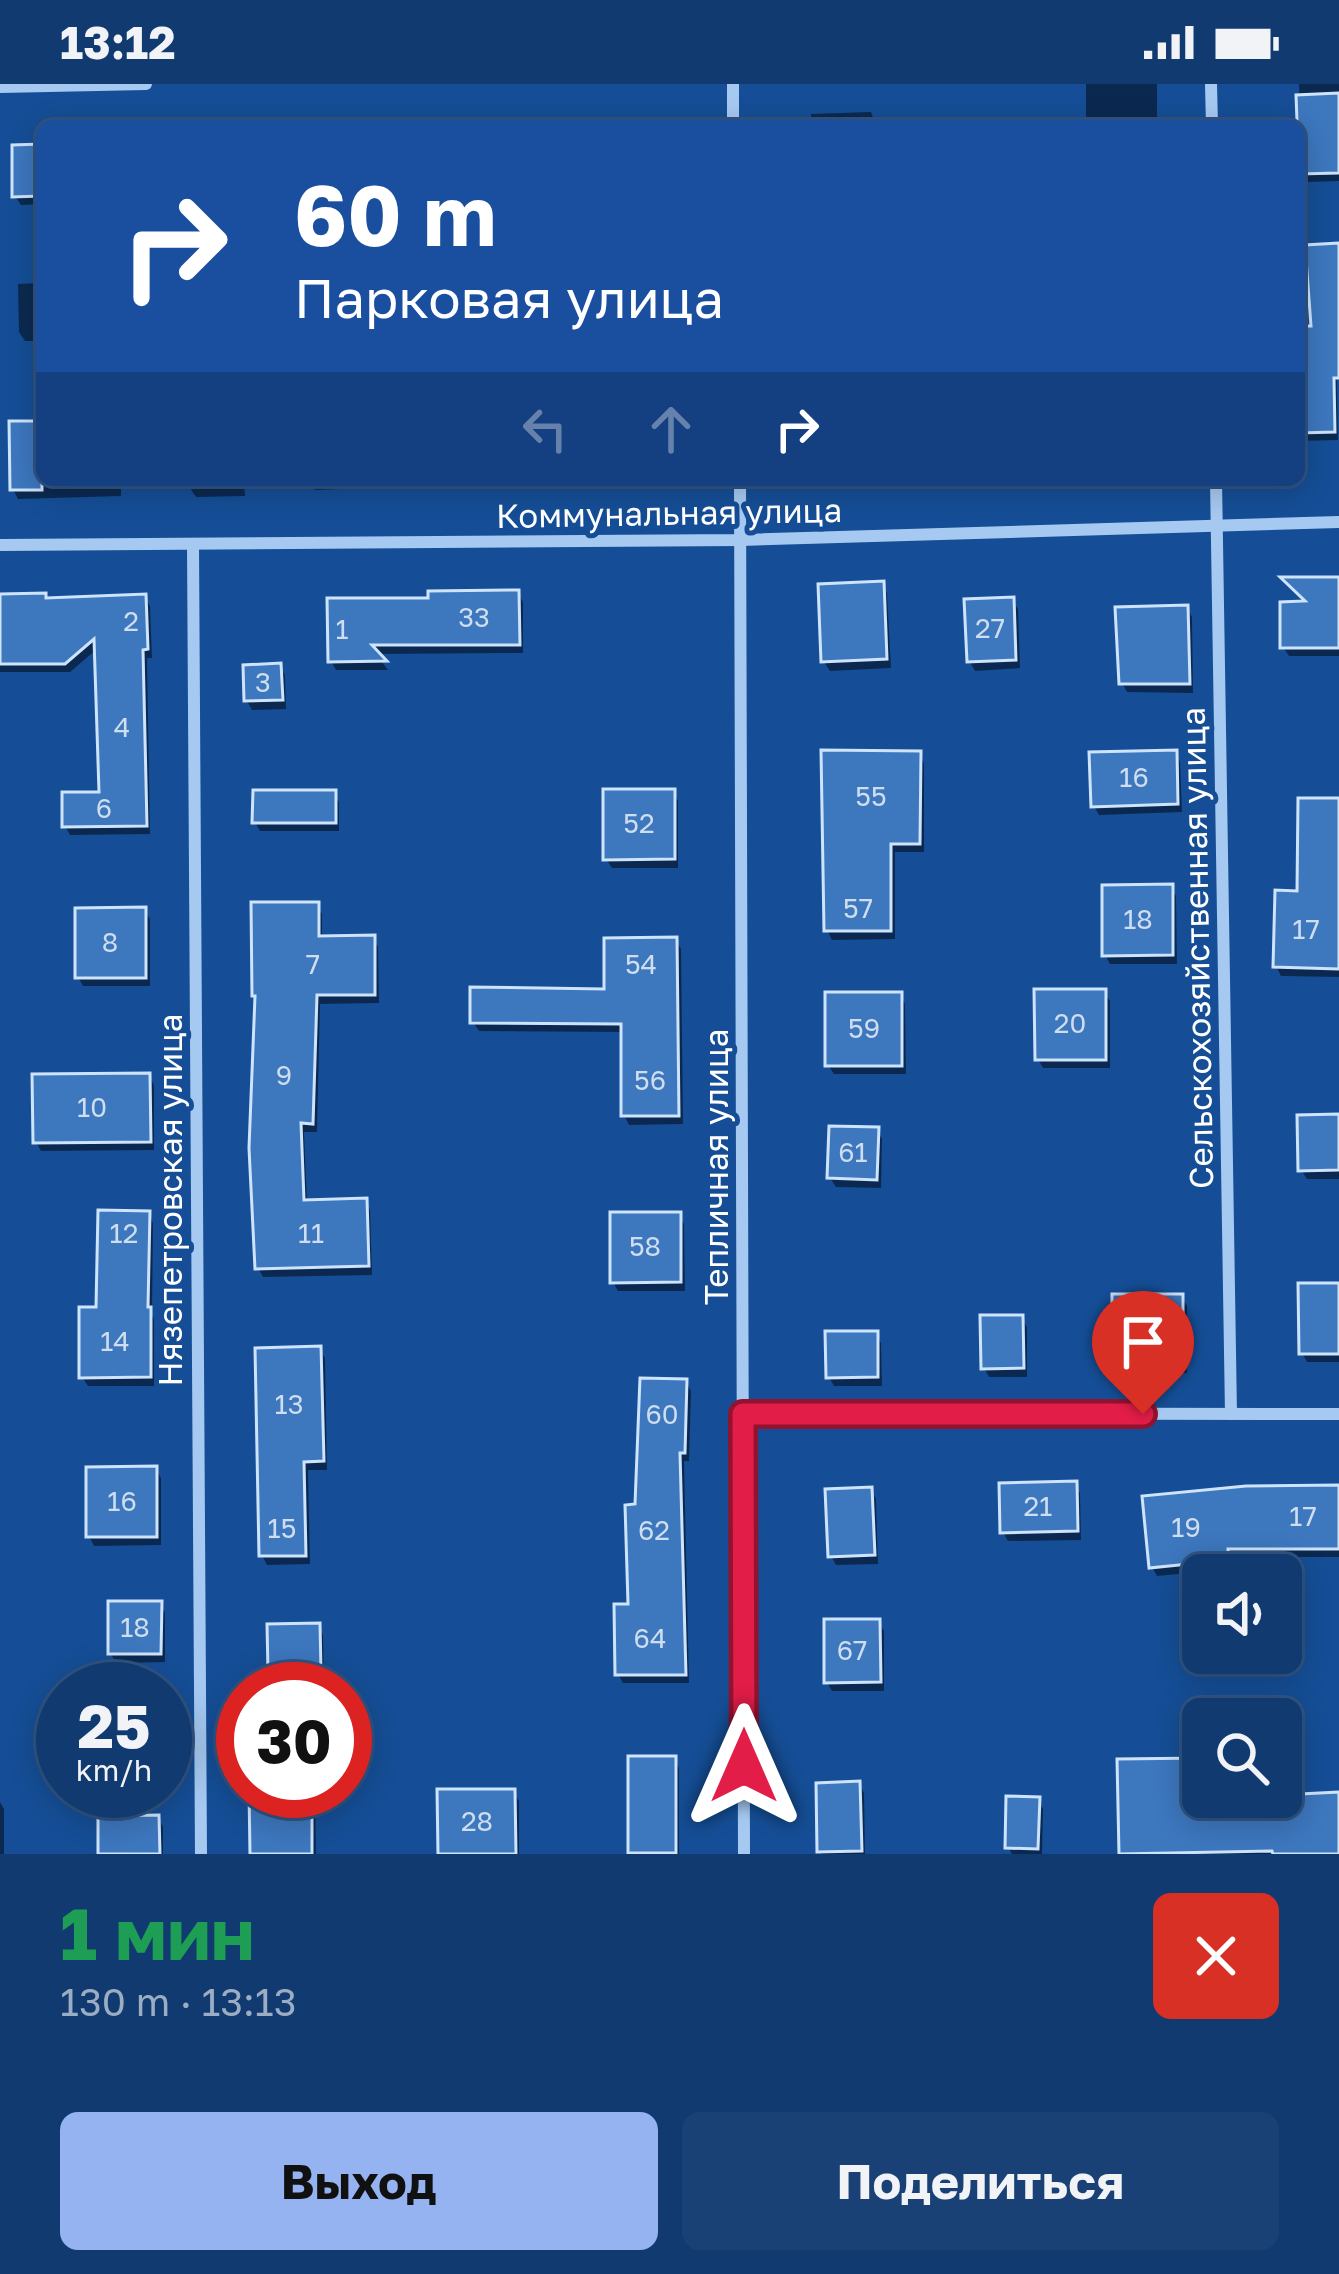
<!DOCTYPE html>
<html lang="ru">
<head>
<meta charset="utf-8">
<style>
  :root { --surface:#103a70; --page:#194175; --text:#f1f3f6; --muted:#9cadc3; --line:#305483; --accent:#95b2f1 }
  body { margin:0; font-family:"Golos Text",sans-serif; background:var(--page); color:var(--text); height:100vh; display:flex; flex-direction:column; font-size:45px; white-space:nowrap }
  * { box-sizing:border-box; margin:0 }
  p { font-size:39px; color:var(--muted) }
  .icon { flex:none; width:66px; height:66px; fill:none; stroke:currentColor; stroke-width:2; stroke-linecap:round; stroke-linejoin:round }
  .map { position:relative; height:1770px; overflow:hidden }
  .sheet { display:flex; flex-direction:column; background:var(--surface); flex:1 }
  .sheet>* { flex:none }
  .hud { position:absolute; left:36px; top:36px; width:1269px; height:366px; border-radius:18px; box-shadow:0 6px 30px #0003,0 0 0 3px var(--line); background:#1a4fa0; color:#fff; overflow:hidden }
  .buttons { position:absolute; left:1182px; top:1470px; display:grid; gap:24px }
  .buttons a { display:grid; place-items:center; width:120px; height:120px; border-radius:18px; background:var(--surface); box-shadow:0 6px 30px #0003,0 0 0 3px var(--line); font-size:60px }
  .speed { position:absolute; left:36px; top:1578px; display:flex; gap:24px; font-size:60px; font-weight:700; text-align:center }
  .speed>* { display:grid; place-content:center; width:156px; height:156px; border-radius:50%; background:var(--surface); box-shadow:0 6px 30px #0003,0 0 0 3px var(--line); line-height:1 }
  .speed small { font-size:30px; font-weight:400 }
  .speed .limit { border:18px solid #d22; background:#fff; color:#111 }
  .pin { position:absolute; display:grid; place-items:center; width:102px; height:102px; color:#fff; margin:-123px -51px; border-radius:50% 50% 50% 0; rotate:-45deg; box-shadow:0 0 12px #0007 }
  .pin .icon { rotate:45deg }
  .me { position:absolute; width:132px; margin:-66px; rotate:0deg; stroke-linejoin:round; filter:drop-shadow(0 0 9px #0008) }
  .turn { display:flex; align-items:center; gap:42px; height:252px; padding:0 60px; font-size:54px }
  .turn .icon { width:156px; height:156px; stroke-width:2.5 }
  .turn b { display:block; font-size:84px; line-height:102px }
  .lanes { display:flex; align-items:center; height:114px; padding:0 60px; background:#0003; justify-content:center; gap:60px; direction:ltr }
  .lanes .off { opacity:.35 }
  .round { display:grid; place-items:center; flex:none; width:126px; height:126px; border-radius:18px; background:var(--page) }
  .summary { display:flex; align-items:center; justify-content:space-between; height:204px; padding:0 60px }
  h1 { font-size:72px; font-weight:700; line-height:90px; color:#1e9e55 }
  .primary-button { display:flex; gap:24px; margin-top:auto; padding:24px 60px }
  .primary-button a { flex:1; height:138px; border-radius:18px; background:var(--accent); color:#111; font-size:48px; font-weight:700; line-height:138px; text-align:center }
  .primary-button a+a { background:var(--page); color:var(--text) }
  .status { display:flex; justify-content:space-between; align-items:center; height:84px; padding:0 60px; background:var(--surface); direction:ltr }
  .status svg { height:33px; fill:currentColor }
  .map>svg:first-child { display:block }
  .shadow { fill:#0007 }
  .building { fill:#3d77be; stroke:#cee3fc; stroke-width:3 }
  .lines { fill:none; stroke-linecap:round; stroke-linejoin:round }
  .street { stroke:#a6c9f2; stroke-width:12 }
  .route-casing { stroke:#92132f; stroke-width:30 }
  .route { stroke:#e11d48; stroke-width:21 }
  .labels { text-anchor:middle; stroke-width:10; stroke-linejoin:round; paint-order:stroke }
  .number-label { font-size:27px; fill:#ceddef }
  .street-label { font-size:33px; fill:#fff; stroke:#154e96 }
</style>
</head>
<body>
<div class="status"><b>13:12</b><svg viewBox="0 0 49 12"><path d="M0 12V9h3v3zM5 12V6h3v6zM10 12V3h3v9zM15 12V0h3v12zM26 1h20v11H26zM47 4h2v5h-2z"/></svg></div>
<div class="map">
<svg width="1339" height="1770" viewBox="0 0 1339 1770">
  <rect width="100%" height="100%" fill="#154e96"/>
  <g class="shadow">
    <rect x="1086" y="0" width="71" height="42"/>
    <polygon points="1299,0 1339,0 1339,97 1306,98 1301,89"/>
    <polygon points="871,28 876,42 812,42 811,30"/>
    <polygon points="42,63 42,120 21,121 15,112"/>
    <polygon points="1339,162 1339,247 1336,252 1338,356 1299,357 1299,245 1314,245"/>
    <polygon points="42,199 42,257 25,257 19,248 18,200"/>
    <polygon points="42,340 42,396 121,396 121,412 18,415 13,405"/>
    <polygon points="190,396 244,396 245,412 196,413 190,404"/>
    <polygon points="310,396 363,396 363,404 315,406"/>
    <polygon points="459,396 512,396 512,401 463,403"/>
    <polygon points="622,396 674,396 674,400 625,402"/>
    <polygon points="805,396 868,396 868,398 808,401"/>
    <polygon points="1286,496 1339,496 1339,572 1289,572 1283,563 1307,520"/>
    <polygon points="882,500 887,509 891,584 830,587 824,578"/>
    <polygon points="518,509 523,518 523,569 376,570 388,586 336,586 331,577 431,517"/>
    <polygon points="0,513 47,517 145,513 150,522 152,574 147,574 150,750 70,751 65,742 103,711 97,565 70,588 0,588"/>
    <polygon points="1012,516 1018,525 1020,584 975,587 970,578"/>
    <polygon points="1187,524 1192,533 1193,609 1127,608 1122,599"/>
    <polygon points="280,582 285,591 286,625 252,626 247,617"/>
    <polygon points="1175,669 1180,678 1182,728 1099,731 1094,722"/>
    <polygon points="919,670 924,679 924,768 895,768 895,855 832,856 827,846"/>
    <polygon points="673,708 678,717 678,784 612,784 606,775"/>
    <polygon points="334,709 339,718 339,747 260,747 255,738"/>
    <polygon points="1339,717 1339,893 1281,892 1276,882 1300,810"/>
    <polygon points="1171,803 1176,812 1177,880 1110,880 1105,871"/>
    <polygon points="317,821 322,830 322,855 373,854 378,863 379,919 320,920 317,1048 304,1048 307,1119 365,1117 370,1126 372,1191 263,1193 258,1184"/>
    <polygon points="144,826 150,835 150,902 83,902 78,893"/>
    <polygon points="676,856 681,865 683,1040 629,1041 624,1031 624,948 479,947 473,938 607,908"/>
    <polygon points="1104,908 1110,917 1110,984 1043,984 1038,975"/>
    <polygon points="900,911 905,920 906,990 834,990 828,981"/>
    <polygon points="149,992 154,1001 154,1066 41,1067 36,1058"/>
    <polygon points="1339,1033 1339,1095 1307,1095 1301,1086"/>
    <polygon points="877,1046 882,1055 881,1104 836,1103 830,1094"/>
    <polygon points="148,1130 153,1139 152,1231 154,1235 154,1302 88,1302 82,1293 99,1226"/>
    <polygon points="679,1131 684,1140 685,1207 618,1207 613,1198"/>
    <polygon points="1339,1202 1339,1278 1307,1278 1302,1269"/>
    <polygon points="1181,1213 1187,1222 1187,1289 1120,1289 1115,1280"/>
    <polygon points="1021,1234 1027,1243 1027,1293 989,1293 984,1284"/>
    <polygon points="876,1250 881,1259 882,1302 834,1302 829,1293"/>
    <polygon points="319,1265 325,1274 327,1386 308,1386 310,1480 267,1481 262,1471"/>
    <polygon points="686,1298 691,1307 689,1377 684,1377 689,1599 623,1599 618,1590 631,1523 638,1423"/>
    <polygon points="156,1385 161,1394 161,1461 94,1462 89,1452"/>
    <polygon points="1075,1400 1080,1409 1081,1456 1008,1457 1003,1448"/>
    <polygon points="1339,1404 1339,1473 1231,1473 1232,1485 1157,1492 1152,1483"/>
    <polygon points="871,1406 876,1415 878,1480 836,1481 831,1472"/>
    <polygon points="160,1520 165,1529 165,1578 116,1579 111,1570"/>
    <polygon points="878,1538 884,1547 884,1607 832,1607 827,1598"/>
    <polygon points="318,1542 323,1551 324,1605 271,1605 270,1543"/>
    <polygon points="674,1675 679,1684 679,1770 632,1770 631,1768"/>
    <polygon points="1203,1676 1203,1713 1222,1713 1222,1716 1339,1711 1339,1770 1122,1770 1120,1678"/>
    <polygon points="859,1700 864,1709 865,1770 822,1770 820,1767"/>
    <polygon points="252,1707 315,1707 316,1770 253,1770"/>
    <polygon points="513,1708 519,1717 519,1770 441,1770"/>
    <polygon points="1038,1716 1043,1725 1042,1770 1012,1770 1008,1763"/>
    <polygon points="0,1718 4,1725 4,1770 0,1770"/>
    <polygon points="158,1734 163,1743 163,1770 101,1770"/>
  </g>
  <g class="building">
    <polygon points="1339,9 1339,89 1299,90 1296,11"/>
    <polygon points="42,60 42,112 12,113 12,61"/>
    <polygon points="1339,159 1339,294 1334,294 1335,348 1299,349 1299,242 1311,242 1305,161"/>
    <polygon points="9,337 42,337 42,406 10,406"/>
    <polygon points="1280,493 1339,493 1339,564 1280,564 1280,518 1305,517"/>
    <polygon points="884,497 887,575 821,578 818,500"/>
    <polygon points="519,506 520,561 372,561 387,577 328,578 327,514 428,514 428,507"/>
    <polygon points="46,509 46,514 146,510 148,565 143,566 147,742 62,743 62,708 99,708 94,555 65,580 0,580 0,510"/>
    <polygon points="1014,513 1016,576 967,578 964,515"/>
    <polygon points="1188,521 1190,600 1119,600 1115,523"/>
    <polygon points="281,579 283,616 244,617 243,581"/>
    <polygon points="821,666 921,667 920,760 891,760 891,847 824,847"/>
    <polygon points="1177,666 1178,720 1091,723 1089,668"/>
    <polygon points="603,705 675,705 675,775 603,776"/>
    <polygon points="253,706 336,706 336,739 252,739"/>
    <polygon points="1298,714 1339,714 1339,885 1273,883 1275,806 1297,807"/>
    <polygon points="1173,800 1173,871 1102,872 1102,801"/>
    <polygon points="251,818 319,818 319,852 375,851 375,911 317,911 313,1040 301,1039 304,1116 367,1114 369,1182 255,1185 249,1064 255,912 252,912"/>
    <polygon points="146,823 146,894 75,894 75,824"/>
    <polygon points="677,853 679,1032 621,1032 621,940 470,939 470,903 604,905 604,854"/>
    <polygon points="1034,905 1106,905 1106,976 1035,976"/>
    <rect x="825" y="908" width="77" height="74"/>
    <polygon points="150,989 151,1058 33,1059 32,990"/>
    <polygon points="1339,1030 1339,1086 1298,1087 1297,1031"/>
    <polygon points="829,1042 879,1043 877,1096 827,1094"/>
    <polygon points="98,1126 150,1127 148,1223 151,1223 151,1293 79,1294 79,1223 96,1223"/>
    <polygon points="610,1128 681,1128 681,1198 610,1199"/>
    <polygon points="1298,1199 1339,1199 1339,1270 1299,1270"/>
    <rect x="1112" y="1210" width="71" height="71"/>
    <polygon points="980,1231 1023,1231 1024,1284 981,1285"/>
    <polygon points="825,1247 878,1247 878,1293 826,1294"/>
    <polygon points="321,1262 324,1377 304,1378 306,1472 259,1472 255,1264"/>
    <polygon points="640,1294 687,1295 685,1369 680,1369 686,1591 615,1591 614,1520 628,1520 625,1421 635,1420"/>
    <polygon points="157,1382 157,1453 86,1453 86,1383"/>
    <polygon points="1077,1397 1078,1447 1000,1449 999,1399"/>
    <polygon points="1339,1401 1339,1465 1228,1465 1229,1476 1149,1484 1142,1412 1246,1402"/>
    <polygon points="872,1403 875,1471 828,1473 825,1405"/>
    <polygon points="108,1517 162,1517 161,1570 108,1570"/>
    <polygon points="824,1535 880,1535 881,1598 824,1599"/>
    <polygon points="320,1539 321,1587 268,1588 267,1540"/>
    <rect x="628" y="1672" width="48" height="97"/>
    <polygon points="1203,1674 1203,1713 1281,1713 1281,1711 1339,1708 1339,1770 1273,1770 1272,1767 1119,1770 1117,1675"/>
    <polygon points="860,1697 862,1767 817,1768 816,1699"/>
    <polygon points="437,1705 515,1705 516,1770 438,1770"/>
    <polygon points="249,1707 312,1707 312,1770 250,1770"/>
    <polygon points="1006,1712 1040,1713 1038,1765 1005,1764"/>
    <polygon points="159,1731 160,1770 98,1770 98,1732"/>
  </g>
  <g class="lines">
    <g class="street">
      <polyline points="733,0 733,42"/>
      <polyline points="1211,0 1212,42"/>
      <polyline points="0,3 146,0"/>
      <polyline points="740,396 744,1770"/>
      <polyline points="1216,396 1231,1330"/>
      <polyline points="0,461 741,456 1339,438"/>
      <polyline points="193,461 201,1770"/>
      <polyline points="743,1329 1339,1330"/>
    </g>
  </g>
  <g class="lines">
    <defs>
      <polyline id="route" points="744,1682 743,1330 1143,1330"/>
    </defs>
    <use href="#route" class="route-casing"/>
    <use href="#route" class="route"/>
  </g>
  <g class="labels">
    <g class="number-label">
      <text x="474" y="543">33</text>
      <text x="131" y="547">2</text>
      <text x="990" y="554">27</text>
      <text x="342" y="555">1</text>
      <text x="263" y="608">3</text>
      <text x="122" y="653">4</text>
      <text x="1134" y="703">16</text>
      <text x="871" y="722">55</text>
      <text x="104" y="734">6</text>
      <text x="639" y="749">52</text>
      <text x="858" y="834">57</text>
      <text x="1138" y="845">18</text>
      <text x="1306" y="855">17</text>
      <text x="110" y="868">8</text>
      <text x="313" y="890">7</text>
      <text x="641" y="890">54</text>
      <text x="1070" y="949">20</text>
      <text x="864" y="954">59</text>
      <text x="284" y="1001">9</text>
      <text x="650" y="1006">56</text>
      <text x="92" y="1033">10</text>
      <text x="853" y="1078">61</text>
      <text x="124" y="1159">12</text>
      <text x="311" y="1159">11</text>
      <text x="645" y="1172">58</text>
      <text x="115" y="1267">14</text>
      <text x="289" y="1330">13</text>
      <text x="662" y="1340">60</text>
      <text x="122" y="1427">16</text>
      <text x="1038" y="1432">21</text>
      <text x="1303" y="1442">17</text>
      <text x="1186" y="1453">19</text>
      <text x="282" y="1454">15</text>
      <text x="654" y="1456">62</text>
      <text x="135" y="1553">18</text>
      <text x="650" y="1564">64</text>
      <text x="852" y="1576">67</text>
      <text x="477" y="1747">28</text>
    </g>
    <g class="street-label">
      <text transform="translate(669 429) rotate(-1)" y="12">Коммунальная улица</text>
      <text transform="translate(1197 864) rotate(-91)" y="12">Сельскохозяйственная улица</text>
      <text transform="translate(716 1083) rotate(-90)" y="12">Тепличная улица</text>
      <text transform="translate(170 1116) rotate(-90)" y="12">Нязепетровская улица</text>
    </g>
  </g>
</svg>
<div class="buttons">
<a><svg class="icon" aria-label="sound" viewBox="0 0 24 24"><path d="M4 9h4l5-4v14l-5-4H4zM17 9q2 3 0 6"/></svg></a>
<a><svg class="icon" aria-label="search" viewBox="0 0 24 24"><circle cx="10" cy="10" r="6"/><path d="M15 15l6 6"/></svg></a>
</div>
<div class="speed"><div>25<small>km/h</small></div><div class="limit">30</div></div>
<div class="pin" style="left:1143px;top:1330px;background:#d93025"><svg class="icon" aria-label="arrive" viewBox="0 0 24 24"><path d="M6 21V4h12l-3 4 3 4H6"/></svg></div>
<svg class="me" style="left:744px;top:1682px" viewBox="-20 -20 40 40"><path d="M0-17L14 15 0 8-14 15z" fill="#e11d48" stroke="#fff" stroke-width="4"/></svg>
<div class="hud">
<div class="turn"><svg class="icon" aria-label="right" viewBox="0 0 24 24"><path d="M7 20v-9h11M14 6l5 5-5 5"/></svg><div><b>60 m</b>Парковая улица</div></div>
<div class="lanes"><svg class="icon off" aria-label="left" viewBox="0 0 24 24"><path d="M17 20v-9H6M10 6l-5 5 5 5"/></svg><svg class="icon off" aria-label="ahead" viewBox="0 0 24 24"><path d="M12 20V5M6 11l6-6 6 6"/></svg><svg class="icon" aria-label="right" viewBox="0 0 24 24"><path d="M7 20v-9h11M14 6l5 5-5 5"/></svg></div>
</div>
</div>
<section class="sheet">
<div class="summary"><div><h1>1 мин</h1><p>130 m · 13:13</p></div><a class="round" style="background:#d93025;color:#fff"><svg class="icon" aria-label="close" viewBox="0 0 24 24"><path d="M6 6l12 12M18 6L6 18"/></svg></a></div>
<div class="primary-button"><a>Выход</a><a>Поделиться</a></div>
</section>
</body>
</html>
